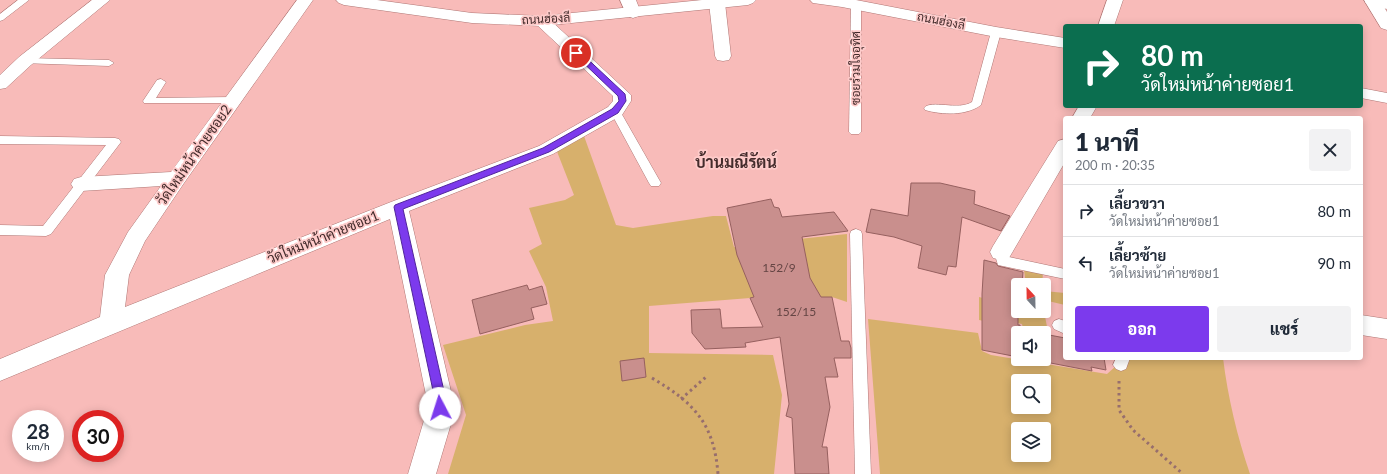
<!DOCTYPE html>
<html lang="th">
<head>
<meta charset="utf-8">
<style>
  :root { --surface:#fff; --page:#f2f2f3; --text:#1f2937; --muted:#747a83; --line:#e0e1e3; --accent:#7c3aed }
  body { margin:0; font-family:Lato,Sarabun,sans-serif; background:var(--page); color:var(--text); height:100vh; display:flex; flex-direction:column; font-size:15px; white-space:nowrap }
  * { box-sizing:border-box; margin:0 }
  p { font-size:13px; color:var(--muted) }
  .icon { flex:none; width:22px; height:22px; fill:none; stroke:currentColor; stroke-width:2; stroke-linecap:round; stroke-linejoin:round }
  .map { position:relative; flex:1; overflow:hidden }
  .drawer { position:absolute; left:1063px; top:116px; width:300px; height:244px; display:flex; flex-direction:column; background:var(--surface); border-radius:4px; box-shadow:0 2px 10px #0003 }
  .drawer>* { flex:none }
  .guide { position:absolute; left:1063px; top:24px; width:300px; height:84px; border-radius:4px; box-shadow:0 2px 10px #0003; background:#0b6e4f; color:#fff; overflow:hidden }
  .needle { width:26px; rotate:338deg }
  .controls { position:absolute; left:1011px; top:278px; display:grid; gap:8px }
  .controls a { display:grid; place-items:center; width:40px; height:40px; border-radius:4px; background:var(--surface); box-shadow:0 2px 10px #0003; font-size:20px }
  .speed { position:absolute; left:12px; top:410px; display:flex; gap:8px; font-size:20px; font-weight:700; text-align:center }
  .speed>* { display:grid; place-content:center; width:52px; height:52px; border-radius:50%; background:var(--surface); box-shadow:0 2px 10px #0003; line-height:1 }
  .speed small { font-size:10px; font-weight:400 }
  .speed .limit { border:6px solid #d22; background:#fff; color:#111 }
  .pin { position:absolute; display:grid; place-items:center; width:34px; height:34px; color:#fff; margin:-17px; border:2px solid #fff; border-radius:50%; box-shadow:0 1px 4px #0007 }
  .me { position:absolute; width:44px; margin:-22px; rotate:355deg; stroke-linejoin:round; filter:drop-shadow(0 0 3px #0008) }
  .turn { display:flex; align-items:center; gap:14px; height:84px; padding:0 12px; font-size:18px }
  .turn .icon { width:52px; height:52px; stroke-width:2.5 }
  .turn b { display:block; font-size:28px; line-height:34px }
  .round { display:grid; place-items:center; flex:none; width:42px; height:42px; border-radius:4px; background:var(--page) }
  .summary { display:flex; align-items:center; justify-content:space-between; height:68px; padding:0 12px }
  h1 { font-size:24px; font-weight:800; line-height:30px }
  .primary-button { display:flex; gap:8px; margin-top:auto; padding:8px 12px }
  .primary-button a { flex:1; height:46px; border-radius:4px; background:var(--accent); color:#fff; font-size:16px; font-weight:800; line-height:46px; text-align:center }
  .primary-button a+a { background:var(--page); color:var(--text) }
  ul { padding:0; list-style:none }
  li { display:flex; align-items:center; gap:12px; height:52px; padding:0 12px; border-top:1px solid var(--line) }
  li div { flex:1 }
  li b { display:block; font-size:15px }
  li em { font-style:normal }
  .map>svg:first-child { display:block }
  .green { fill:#d7b06c; fill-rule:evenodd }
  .building { fill:#c98f8d; stroke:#96605f }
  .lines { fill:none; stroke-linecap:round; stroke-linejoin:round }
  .service-casing { stroke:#af7775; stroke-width:1 }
  .minor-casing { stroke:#af7775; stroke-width:1 }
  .tertiary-casing { stroke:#af7775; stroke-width:1 }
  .secondary-casing { stroke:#af7775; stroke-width:1 }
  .path { stroke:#976e6d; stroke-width:3; stroke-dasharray:2.5 3.5; stroke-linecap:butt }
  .service { fill:#fff; fill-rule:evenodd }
  .minor { fill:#fff; fill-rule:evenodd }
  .tertiary { fill:#fff; fill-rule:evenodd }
  .secondary { fill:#fff; fill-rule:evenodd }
  .route { fill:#7c3aed; stroke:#51269a }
  .labels { text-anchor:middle; stroke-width:3.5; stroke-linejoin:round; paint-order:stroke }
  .far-street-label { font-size:12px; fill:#442c2c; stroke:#fecbca }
  .number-label { font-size:12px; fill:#654544 }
  .street-label { font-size:14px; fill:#442c2c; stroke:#fecbca }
  .quarter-label { font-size:16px; font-weight:bold; fill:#442c2c; stroke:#fecbca }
</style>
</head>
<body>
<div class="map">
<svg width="1387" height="474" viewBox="0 0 1387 474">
  <rect width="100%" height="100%" fill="#f8bbb9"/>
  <g class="green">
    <polygon points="584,136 616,225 633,228 713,216 726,216 734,247 739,248 739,245 847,234 847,302 832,297 821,297 813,284 750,298 649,306 649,353 773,355 782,395 774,474 448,474 466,415 443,345 525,325 553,321 546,287 529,251 542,244 529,208 565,200 574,195 556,149"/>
    <polygon points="1024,270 1043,273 1042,285 1026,285"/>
    <polygon points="1044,291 1065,293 1065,305 1048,301 1044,310"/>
    <polygon points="979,297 1018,307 1018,311 1044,311 1048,332 1023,328 1022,324 1002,320 1003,325 979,320"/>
    <path d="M868,319L978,333L982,351L991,355L1107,374L1116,366V358H1223C1228,398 1237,436 1250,474H880ZM1018,381H1044V407H1018ZM1018,429H1044V455H1018Z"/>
  </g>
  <g class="building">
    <polygon points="911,183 940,183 975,191 974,204 1010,216 1001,231 962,217 956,267 948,266 946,275 918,268 922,246 894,237 866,232 871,209 908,216"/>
    <polygon points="771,199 774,207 779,208 782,217 834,212 848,231 802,237 810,278 821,297 832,297 841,341 849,341 851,348 851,358 834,358 838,377 825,377 830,407 822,447 827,447 829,474 795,474 792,418 786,416 789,404 780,337 745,343 746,347 705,349 692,333 691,310 720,309 722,328 763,327 750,298 754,297 737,255 727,208"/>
    <polygon points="984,260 996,263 998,266 1023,272 1022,285 1018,285 1018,325 1020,325 1020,330 1038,333 1018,333 1018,357 982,350 982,294"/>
    <polygon points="527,285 529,290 542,286 547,304 531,308 534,319 480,334 472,300"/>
    <polygon points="1044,334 1065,338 1065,358 1104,358 1106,370 1091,367 1092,371 1030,359 1044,359"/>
    <polygon points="644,358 646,377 622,381 620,361"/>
  </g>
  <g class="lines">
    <defs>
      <g id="service">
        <polygon points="18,0 29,0 3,20 0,21 0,14"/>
        <polygon points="856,1 861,4 861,132 859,134 851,134 849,132 851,4"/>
        <path d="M996,29L1001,32L981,105C966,116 942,115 925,110L924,108C931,99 958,111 972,102L991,32Z"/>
        <polygon points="25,58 109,60 114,63 109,66 21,63 20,61"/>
        <polygon points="161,79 166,82 156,98 233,97 238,100 233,103 144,103 143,101 157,80"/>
        <polygon points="615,108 620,111 661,183 659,186 651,186 649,183 610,111"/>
        <polygon points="0,136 115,138 119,139 121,142 51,234 46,236 0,235 0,225 43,226 106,145 0,144"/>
        <polygon points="856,229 861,231 862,234 871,474 855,474 850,234 851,231"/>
        <polygon points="1001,247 1006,249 1009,257 1065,269 1065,279 998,265 994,252 996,249"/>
        <polygon points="1059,319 1065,321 1065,334 1054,329 1052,325 1054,321"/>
        <polygon points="1116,358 1130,358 1126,369 1121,371 1116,369 1113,365"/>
      </g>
      <g id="minor">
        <polygon points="92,0 110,0 31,65 6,88 0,89 0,75 19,57"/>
        <polygon points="297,0 313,0 184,183 145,241 129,275 125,307 391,202 539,146 608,107 613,101 613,96 536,24 534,21 536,18 542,16 548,18 631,95 631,101 622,115 553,154 409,211 453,400 453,417 436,474 408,474 425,417 427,400 390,219 0,381 0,359 100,317 105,275 128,232 161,186 81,191 74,189 71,184 74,179 81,177 171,172"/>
        <polygon points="620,0 636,0 641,13 639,16 633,18 627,16"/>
        <polygon points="711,0 723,0 725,3 731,56 729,60 723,61 717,60 715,56 709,3"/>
        <polygon points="1107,0 1123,0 1114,26 1098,26"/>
        <polygon points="1367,0 1387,0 1387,9 1368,5 1365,2"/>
        <polygon points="1079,106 1097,106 1090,118 1072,118"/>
        <polygon points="1065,139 1065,162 1009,258 1001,260 993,258 990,252 993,246 1058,141"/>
        <polygon points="1361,315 1387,319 1387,339 1361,335"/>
      </g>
      <g id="tertiary">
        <polygon points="336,0 377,0 472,13 542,16 702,0 756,0 753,3 748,5 542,26 472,23 344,5 339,3"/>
        <polygon points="810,0 856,0 996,27 1065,38 1065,48 996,37 842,7 813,3"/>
        <polygon points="1361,88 1387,93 1387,103 1361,98"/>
      </g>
      <polygon id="secondary" points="1364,0 1380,0 1387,12 1387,30 1381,28"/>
    </defs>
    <use href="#service" class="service-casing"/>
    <use href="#minor" class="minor-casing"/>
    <use href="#tertiary" class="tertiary-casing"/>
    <use href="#secondary" class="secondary-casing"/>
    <g class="path">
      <path d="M652,378C694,403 714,423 718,474"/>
      <polyline points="1119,381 1119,410 1133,430 1183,474"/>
      <polyline points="681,399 706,377"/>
    </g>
    <use href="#service" class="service"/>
    <use href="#minor" class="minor"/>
    <use href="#tertiary" class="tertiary"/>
    <use href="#secondary" class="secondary"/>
  </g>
  <polygon class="route" points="574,51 579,51 625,94 626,101 618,113 549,152 403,209 446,400 444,412 440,413 436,412 434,408 435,400 394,207 395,205 543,148 612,109 619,101 618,96 574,54"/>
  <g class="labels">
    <g class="far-street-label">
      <text transform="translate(546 19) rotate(-3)" y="4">ถนนฮ่องลี</text>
      <text transform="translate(941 21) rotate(11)" y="4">ถนนฮ่องลี</text>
      <text transform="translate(856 68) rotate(-90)" y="4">ซอยร่วมใจอุทิศ</text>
    </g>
    <g class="number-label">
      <text x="779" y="272">152/9</text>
      <text x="796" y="316">152/15</text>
    </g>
    <g class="street-label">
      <text transform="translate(194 155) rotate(-55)" y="5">วัดใหม่หน้าค่ายซอย2</text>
      <text transform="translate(323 237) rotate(-22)" y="5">วัดใหม่หน้าค่ายซอย1</text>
    </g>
    <g class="quarter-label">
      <text x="736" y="168">บ้านมณีรัตน์</text>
    </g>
  </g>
</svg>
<div class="controls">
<a><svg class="needle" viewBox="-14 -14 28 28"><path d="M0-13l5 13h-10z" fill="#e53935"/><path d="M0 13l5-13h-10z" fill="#747a83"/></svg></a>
<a><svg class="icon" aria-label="sound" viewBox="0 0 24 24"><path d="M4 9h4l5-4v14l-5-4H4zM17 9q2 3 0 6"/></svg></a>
<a><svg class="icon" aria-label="search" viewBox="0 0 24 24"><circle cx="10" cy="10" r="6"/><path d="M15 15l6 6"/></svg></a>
<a><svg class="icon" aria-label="layers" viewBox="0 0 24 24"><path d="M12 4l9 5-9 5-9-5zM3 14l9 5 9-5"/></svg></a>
</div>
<div class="speed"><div>28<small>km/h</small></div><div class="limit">30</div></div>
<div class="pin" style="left:576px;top:53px;background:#d93025"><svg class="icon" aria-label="arrive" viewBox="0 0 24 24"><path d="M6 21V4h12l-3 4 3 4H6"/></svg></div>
<svg class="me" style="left:440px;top:408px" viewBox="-20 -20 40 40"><circle r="19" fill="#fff"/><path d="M0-13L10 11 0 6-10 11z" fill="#7c3aed"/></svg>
<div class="guide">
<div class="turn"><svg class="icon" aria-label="right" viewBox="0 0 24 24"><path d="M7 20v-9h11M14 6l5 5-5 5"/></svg><div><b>80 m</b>วัดใหม่หน้าค่ายซอย1</div></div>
</div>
<section class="drawer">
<div class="summary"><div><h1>1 นาที</h1><p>200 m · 20:35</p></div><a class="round"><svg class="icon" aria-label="close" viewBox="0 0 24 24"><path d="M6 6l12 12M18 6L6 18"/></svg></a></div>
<ul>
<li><svg class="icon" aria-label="right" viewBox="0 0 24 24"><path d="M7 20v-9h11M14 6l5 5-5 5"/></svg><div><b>เลี้ยวขวา</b><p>วัดใหม่หน้าค่ายซอย1</p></div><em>80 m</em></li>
<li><svg class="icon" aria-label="left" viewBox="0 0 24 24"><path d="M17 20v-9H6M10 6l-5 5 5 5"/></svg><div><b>เลี้ยวซ้าย</b><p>วัดใหม่หน้าค่ายซอย1</p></div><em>90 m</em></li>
</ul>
<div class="primary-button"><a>ออก</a><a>แชร์</a></div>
</section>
</div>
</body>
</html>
